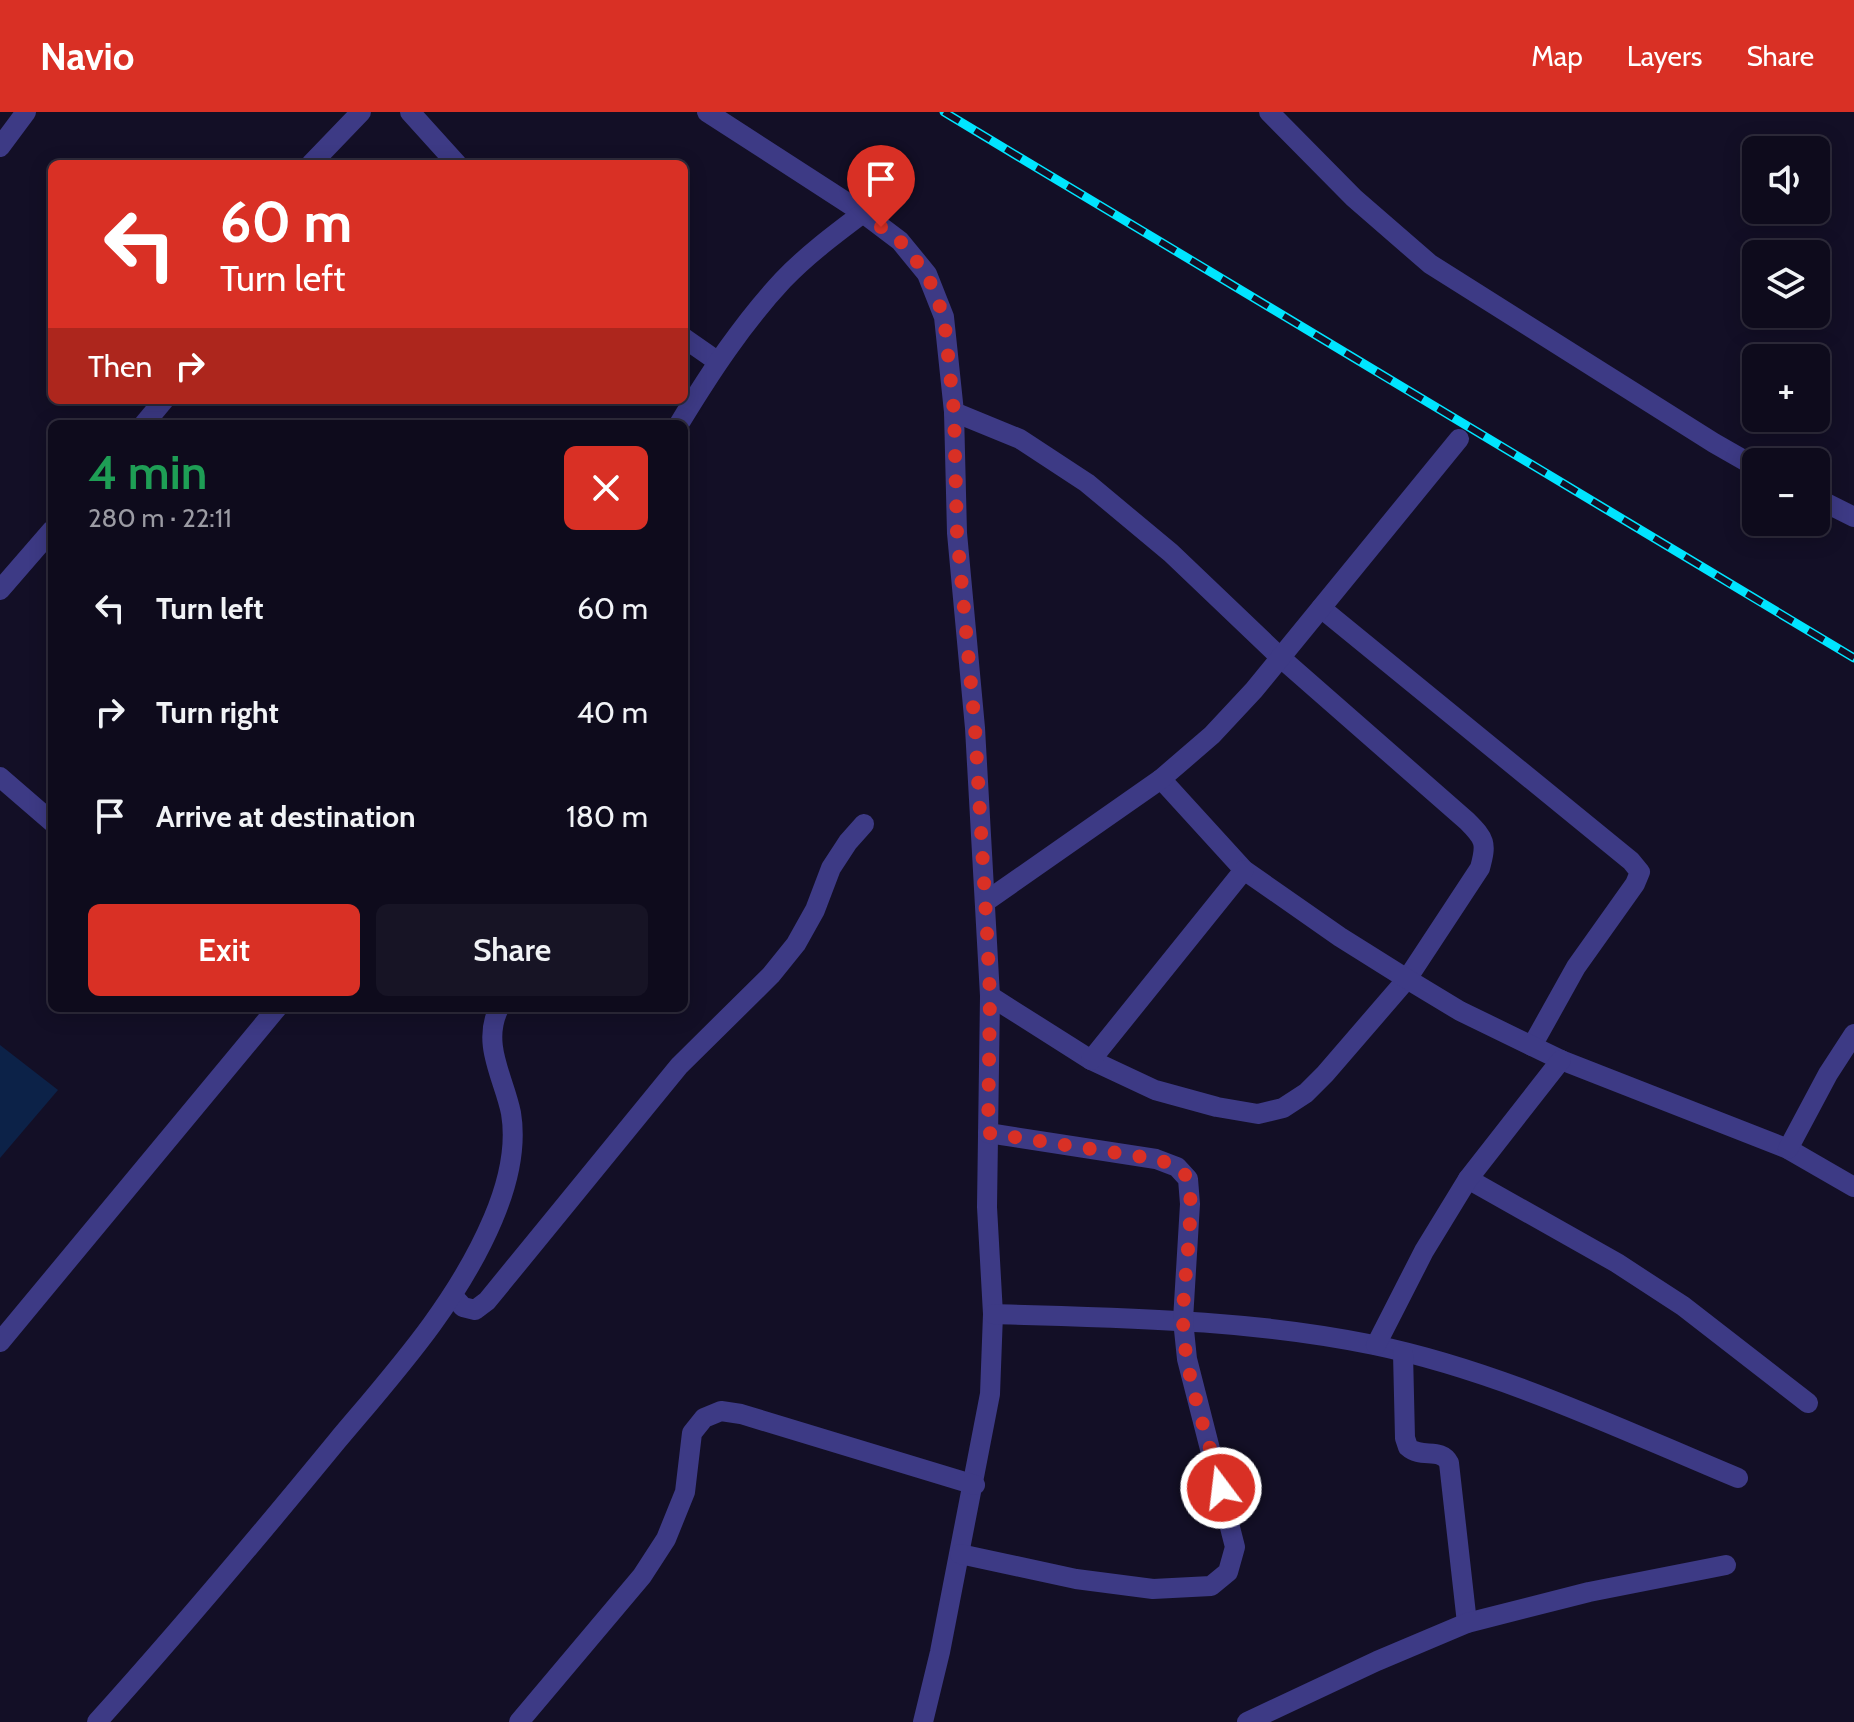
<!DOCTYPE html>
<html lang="en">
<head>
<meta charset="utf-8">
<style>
  :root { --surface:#0e0b1c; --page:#171425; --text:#f1f3f6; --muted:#9b9ba3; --line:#2e2b3b; --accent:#d93025 }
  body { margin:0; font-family:Cabin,sans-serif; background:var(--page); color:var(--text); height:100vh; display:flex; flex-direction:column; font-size:30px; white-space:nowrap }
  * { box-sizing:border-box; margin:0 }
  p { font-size:26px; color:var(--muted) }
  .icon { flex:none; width:44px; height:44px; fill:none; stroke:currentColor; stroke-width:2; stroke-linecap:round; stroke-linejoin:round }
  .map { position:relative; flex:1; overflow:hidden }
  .details { position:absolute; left:48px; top:308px; width:640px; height:592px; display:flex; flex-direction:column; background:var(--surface); border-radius:12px; box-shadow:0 4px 20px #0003,0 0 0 2px var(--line) }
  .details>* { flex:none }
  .guide { position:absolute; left:48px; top:48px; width:640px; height:244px; border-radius:12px; box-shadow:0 4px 20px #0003,0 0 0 2px var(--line); background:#d93025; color:#fff; overflow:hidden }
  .tools { position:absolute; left:1742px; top:24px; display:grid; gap:16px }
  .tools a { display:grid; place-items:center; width:88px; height:88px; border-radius:12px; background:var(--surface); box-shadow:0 4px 20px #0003,0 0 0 2px var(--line); font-size:40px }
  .pin { position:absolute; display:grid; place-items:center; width:68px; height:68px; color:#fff; margin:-82px -34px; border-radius:50% 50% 50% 0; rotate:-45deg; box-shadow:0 0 8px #0007 }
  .pin .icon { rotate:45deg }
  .me { position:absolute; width:88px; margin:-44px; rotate:345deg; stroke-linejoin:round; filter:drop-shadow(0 0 6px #0008) }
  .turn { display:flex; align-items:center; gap:28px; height:168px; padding:0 40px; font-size:36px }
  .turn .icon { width:104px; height:104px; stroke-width:2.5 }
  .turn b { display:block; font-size:56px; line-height:68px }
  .then { display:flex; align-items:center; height:76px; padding:0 40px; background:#0003; gap:16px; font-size:30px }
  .round { display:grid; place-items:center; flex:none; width:84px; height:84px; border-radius:12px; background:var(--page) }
  .overview { display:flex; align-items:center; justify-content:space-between; height:136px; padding:0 40px }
  h1 { font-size:48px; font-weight:600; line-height:60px; color:#1e9e55 }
  .primary-button { display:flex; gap:16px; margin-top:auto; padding:16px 40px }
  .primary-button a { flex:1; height:92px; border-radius:12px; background:var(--accent); color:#fff; font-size:32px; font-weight:600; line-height:92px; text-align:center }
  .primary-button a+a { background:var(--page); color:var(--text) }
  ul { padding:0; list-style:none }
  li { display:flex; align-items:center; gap:24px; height:104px; padding:0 40px }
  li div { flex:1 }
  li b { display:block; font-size:30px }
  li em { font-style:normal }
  header { display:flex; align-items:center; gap:48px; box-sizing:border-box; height:112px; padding:0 40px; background:var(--accent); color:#fff }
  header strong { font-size:38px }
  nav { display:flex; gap:44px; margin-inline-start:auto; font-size:28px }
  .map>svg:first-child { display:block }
  .water { fill:#0c2248 }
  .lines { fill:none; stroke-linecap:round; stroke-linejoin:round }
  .street { stroke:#3d3a85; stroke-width:20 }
  .rail-casing { stroke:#00e5ff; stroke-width:9 }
  .rail { stroke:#130f26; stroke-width:6; stroke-dasharray:18; stroke-linecap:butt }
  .route { stroke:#d93025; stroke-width:14; stroke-dasharray:0 25.2 }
</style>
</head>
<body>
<header>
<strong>Navio</strong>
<nav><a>Map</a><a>Layers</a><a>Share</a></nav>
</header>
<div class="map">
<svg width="1854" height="1610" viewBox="0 0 1854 1610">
  <rect width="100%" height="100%" fill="#130f26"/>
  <polygon class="water" points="0,933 58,978 0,1046"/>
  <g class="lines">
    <g class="street">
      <polyline points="410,0 457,52"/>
      <polyline points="707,0 863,101 900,129 927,162 944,205 954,300 957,421 975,616 990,884 987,1095 993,1202 990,1282 940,1540 923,1610"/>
      <polyline points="1269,0 1354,86 1430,152 1714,331 1756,355"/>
      <polyline points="0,35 26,0"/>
      <polyline points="311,52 361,0"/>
      <polyline points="684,226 717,249"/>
      <path d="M954,300L1020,327L1087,371L1171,441L1281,546L1467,709C1485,727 1487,731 1480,756L1407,867L1325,962L1306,981L1283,996L1258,1002L1217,995L1155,978L1091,948L990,884"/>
      <polyline points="144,312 164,288"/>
      <path d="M679,312C710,261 742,212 783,168C807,143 835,122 863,101"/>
      <polyline points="1816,386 1854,405"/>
      <polyline points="0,478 52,418"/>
      <polyline points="1321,496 1631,749 1640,760 1635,772 1576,855 1532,934"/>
      <polyline points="0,665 52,710"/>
      <polyline points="1161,667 1244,758 1340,825 1407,867 1460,899 1561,948 1788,1037 1854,1075"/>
      <polyline points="985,790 1161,667 1212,623 1254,578 1459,327"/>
      <polyline points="1091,948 1244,758"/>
      <polyline points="1788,1037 1828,962 1854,922"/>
      <polyline points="1468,1067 1617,1151 1683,1194 1808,1291"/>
      <polyline points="453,1184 463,1195 475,1198 487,1189 679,954 771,863 796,832 815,798 831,756 848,730 864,712"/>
      <path d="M993,1202C1121,1206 1248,1207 1374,1233C1500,1259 1620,1317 1738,1366"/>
      <polyline points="0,1230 277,896"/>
      <polyline points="1376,1233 1424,1139 1468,1067 1561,948"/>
      <path d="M1403,1241L1405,1326L1408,1335C1421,1347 1441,1335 1449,1351L1467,1511"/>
      <polyline points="960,1442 1076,1467 1153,1477 1211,1474 1228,1460 1235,1435 1187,1247 1183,1208 1190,1092 1188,1067 1177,1055 1156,1047 988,1021"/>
      <path d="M97,1610C180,1518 259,1424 337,1329C395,1260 457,1192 493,1107C507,1074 517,1037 511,1001C504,966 481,932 499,896"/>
      <polyline points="519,1610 642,1464 666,1427 685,1380 692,1321 704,1306 721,1299 741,1302 975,1373"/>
      <polyline points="1247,1610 1377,1549 1467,1511 1589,1480 1726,1453"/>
    </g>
    <defs>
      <polyline id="rail" points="944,0 1854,546"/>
    </defs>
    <use href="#rail" class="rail-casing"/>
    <use href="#rail" class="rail"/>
  </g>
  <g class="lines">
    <path class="route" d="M881,115L900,129L927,162L944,205L954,300L957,421L975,616L987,821L990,884L988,1021L1156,1047C1167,1051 1181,1054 1187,1066C1197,1083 1182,1180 1183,1207C1184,1265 1207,1320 1221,1376"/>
  </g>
</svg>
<div class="tools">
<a><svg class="icon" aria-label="sound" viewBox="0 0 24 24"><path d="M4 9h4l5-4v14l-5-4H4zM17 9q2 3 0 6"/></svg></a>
<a><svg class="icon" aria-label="layers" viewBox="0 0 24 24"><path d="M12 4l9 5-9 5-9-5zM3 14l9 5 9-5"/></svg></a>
<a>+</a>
<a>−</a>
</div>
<div class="pin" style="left:881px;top:115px;background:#d93025"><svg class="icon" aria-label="arrive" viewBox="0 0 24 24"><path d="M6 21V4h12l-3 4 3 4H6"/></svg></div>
<svg class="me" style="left:1221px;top:1376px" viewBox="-20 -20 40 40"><circle r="17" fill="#d93025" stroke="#fff" stroke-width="3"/><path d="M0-11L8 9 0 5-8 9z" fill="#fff"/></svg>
<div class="guide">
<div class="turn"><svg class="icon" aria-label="left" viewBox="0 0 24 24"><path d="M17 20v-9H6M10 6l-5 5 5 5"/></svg><div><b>60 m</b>Turn left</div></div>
<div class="then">Then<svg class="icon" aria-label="right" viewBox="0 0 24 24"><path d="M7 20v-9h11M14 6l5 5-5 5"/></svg></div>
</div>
<section class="details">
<div class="overview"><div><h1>4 min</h1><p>280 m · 22:11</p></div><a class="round" style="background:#d93025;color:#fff"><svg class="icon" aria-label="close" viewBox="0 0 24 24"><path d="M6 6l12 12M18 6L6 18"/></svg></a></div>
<ul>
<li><svg class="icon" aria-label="left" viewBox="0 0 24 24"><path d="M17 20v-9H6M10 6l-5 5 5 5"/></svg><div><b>Turn left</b></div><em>60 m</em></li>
<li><svg class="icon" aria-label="right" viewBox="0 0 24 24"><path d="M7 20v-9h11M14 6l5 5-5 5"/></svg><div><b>Turn right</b></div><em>40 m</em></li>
<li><svg class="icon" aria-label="arrive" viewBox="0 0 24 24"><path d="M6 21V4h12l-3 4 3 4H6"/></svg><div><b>Arrive at destination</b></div><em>180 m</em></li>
</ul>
<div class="primary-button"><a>Exit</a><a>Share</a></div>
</section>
</div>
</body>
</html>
